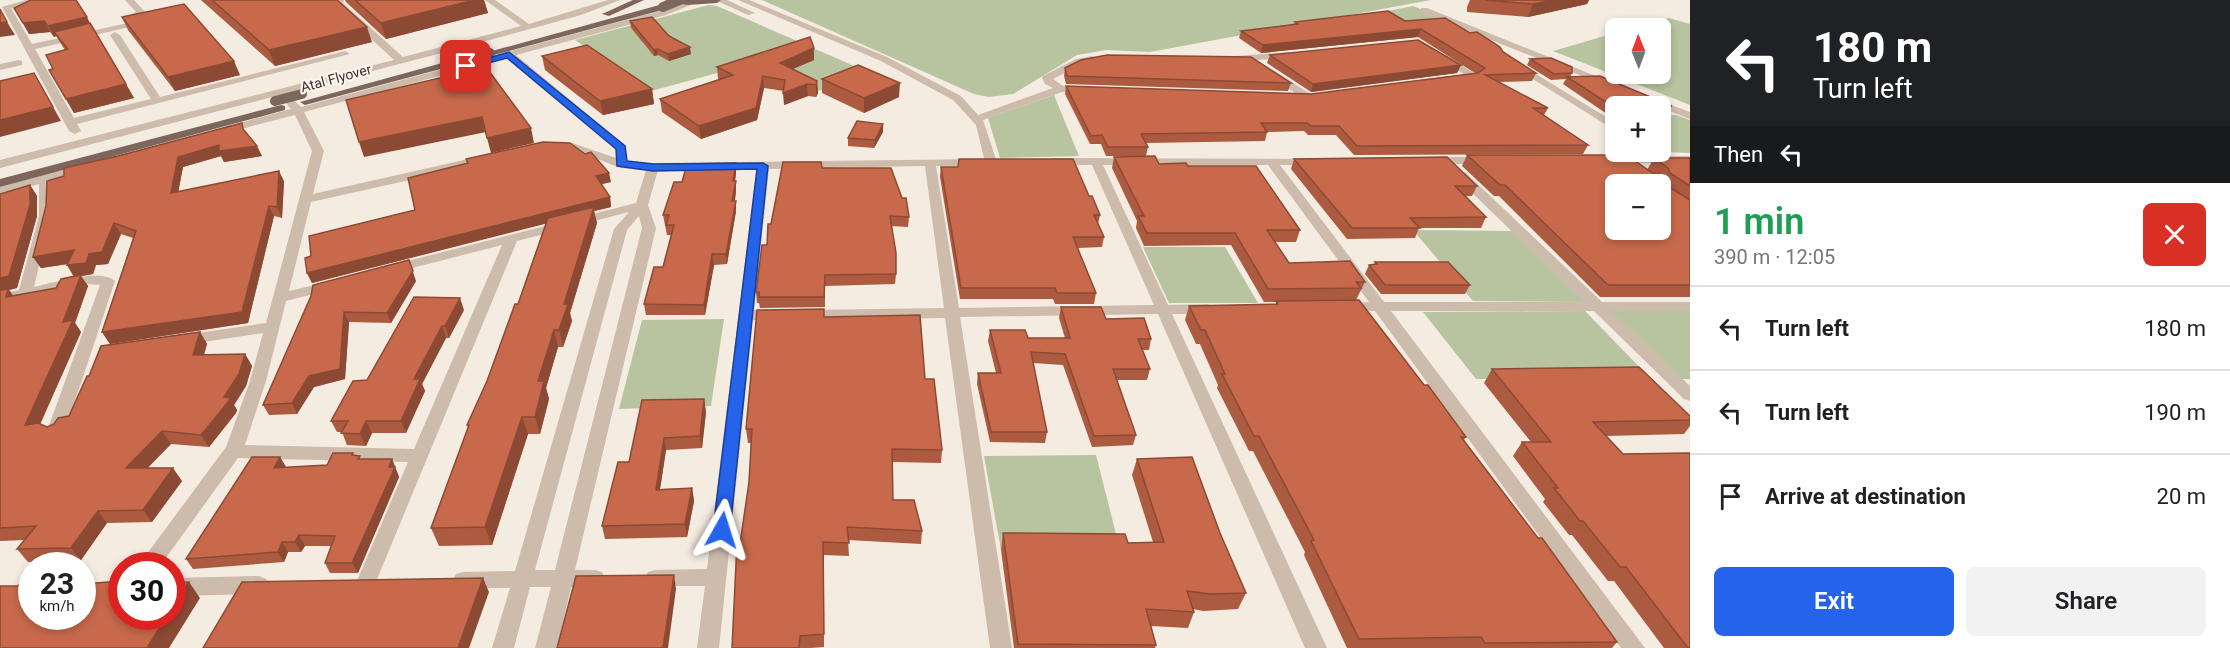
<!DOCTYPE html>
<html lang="en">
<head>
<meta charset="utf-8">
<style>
  :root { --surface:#fff; --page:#f2f2f2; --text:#202124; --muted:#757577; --line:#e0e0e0; --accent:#2563eb }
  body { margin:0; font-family:Roboto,sans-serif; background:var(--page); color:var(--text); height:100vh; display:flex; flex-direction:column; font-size:22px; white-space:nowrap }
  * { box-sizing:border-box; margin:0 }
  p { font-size:20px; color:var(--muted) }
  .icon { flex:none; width:33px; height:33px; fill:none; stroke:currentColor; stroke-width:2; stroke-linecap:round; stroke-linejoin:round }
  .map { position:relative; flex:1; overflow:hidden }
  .drawer { display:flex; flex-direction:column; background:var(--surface); width:540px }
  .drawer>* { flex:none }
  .guide { background:#202124; color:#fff; overflow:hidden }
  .needle { width:39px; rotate:359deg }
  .tools { position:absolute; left:1605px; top:18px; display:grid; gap:12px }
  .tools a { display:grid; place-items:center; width:66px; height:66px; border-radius:9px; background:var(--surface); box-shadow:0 3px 9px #0003; font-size:30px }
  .speed { position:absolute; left:18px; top:552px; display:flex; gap:12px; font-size:30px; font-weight:700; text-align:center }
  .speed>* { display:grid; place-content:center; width:78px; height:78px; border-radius:50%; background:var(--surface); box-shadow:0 3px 9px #0003; line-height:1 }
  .speed small { font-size:15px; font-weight:400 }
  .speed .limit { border:9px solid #d22; background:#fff; color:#111 }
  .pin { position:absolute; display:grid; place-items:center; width:51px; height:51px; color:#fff; margin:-26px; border-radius:12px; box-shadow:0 3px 9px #0006 }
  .me { position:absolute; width:66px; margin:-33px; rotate:6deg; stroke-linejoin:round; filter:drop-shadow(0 0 4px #0008) }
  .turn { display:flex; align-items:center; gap:21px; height:126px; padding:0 24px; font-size:27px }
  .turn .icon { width:78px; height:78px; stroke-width:2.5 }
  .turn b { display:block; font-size:42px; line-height:51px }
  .then { display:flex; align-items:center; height:57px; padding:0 24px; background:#0003; gap:12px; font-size:22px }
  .round { display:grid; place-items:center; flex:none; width:63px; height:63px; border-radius:9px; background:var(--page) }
  .head { display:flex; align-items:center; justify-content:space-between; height:102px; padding:0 24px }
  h1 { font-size:36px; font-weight:600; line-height:45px; color:#1e9e55 }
  .action { display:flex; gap:12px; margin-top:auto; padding:12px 24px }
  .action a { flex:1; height:69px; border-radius:9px; background:var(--accent); color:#fff; font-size:24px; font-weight:600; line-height:69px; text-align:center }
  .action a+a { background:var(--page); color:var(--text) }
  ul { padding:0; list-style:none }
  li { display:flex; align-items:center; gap:18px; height:84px; padding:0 24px; border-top:2px solid var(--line) }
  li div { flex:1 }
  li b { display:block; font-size:22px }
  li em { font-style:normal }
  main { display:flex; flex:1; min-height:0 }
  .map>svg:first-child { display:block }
  .green { fill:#b8c4a0 }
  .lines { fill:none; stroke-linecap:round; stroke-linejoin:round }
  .minor { fill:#cdbbac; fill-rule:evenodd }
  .major { fill:#7d675c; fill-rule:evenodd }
  .major-bridge { stroke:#7d675c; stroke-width:10 }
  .wall { fill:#ac5a40 }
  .shaded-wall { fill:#8c4a34 }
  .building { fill:#c8694b; stroke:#8c4a34; stroke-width:1.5; fill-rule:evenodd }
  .route { fill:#2563eb; stroke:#184099; stroke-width:1.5 }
  .labels { text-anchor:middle; stroke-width:4.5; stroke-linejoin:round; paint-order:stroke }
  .far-street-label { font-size:14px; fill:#3b302b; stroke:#fbf5ee }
</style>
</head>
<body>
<main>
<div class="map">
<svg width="1690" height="648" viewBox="0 0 1690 648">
  <rect width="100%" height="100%" fill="#f4ebe1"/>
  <g class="green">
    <polygon points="762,0 1431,0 1150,52 1106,50 1077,55 1013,94 989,97 974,94"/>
    <polygon points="709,5 717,6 868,72 818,91 758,62 651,91 575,40"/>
    <polygon points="1413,6 1451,22 1404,27 1378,13"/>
    <polygon points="1669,18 1690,24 1690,105 1553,51 1615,33 1616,74 1660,74 1660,28 1631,28"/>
    <polygon points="1054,95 1079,156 1000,158 988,118"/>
    <polygon points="1661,115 1676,115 1690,120 1690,153 1660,152"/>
    <polygon points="1413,230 1514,231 1587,302 1473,301"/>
    <polygon points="1143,247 1225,247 1258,303 1169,303"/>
    <polygon points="1690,309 1690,379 1679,379 1608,310"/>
    <polygon points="1585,311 1651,379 1476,379 1423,312"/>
    <polygon points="724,319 711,406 619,409 642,320"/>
    <polygon points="1096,455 1120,550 1001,550 984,456"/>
  </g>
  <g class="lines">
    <g class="minor">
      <polygon points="26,0 41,0 11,8 32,44 146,19 151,22 35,49 74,118 151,99 110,35 115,32 120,35 160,97 345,51 350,54 77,124 81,131 75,134 69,131 2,7"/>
      <polygon points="125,0 134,0 146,13 129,22 123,22 123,18 136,12"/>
      <polygon points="336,0 344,0 343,3 403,57 521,26 485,0 495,0 529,24 608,0 620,0 581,15 457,49 0,168 0,160 394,60 336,6"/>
      <path d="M691,0L698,2L666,15L516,55L626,146L627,161L653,163L983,159V165L979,166H936L959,308L1154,305L1092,165H1050V159L1054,158L1316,159V163L1312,165H1280L1384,302H1584L1457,178V172H1465L1602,302H1690V310L1611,311L1690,386V401L1684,399L1594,311H1391L1645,648H1621L1375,311L1341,310L1339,307L1341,304L1369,302L1268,165H1103L1168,305L1208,304L1215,309L1208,314H1172L1327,648H1305L1158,314L960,317L1012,648H990L945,318L806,320L799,315L806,310L944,308L925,166L769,169L754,310H776L783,315L776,320H753L719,648H697L705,586H655L648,584L645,578L648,572L655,570L707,569L757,169L658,170L648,205L656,228L575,570H595L602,572L605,578L602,584L595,586L571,587L557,648H535L551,587H530L514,648H492L510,588H463L456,586L453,580L456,574L463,572L515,571L614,229L629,212L517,241L373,589L366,592L359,589L356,583L408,462L238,458L160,566H138L226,447L250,381L263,333L184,345L176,340L184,335L266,323L312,151L295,115L225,133L219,130L221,128L291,109L286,103L287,101H295L301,107L660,11ZM507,58L525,71L616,149V158L572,143L555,144V148L571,149L621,168L646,170L636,203L388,266L386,269L393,273L502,245L414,449L245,445L266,381L286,301L337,288L339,285L332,281L289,291L311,202L486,163L492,159L486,155L313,194L324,151L304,112ZM639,216L642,228L555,570H535L627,230Z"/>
      <polygon points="715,0 727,0 755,13 748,15"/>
      <polygon points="738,0 749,0 887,57 961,96 978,115 1053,88 1045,84 1042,78 1043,76 1076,59 1092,56 1097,59 1082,64 1053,79 1063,86 1089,87 1089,91 1062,92 983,120 997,162 991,166 985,162 976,125 953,100 881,61"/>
      <polygon points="1421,8 1427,8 1613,83 1604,85 1421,12"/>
      <polygon points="1289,52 1292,53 1292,57 1236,62 1231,59 1236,56"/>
      <polygon points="1440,55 1446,55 1479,76 1470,78 1440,59"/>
      <polygon points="19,60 22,61 22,65 0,70 0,64"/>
      <polygon points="1518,63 1616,123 1616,131 1515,68 1515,64"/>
      <polygon points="1273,70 1312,95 1312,99 1304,99 1269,75 1268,73"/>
      <polygon points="1652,98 1690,112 1690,119 1648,103 1648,99"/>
      <polygon points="1615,156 1690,156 1690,164 1611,162 1609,160"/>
      <polygon points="1432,157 1483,157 1489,161 1483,165 1428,163 1428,159"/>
      <path d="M83,163L89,167L87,170L51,180V216L34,287C52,283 102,268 115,281L65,431L62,435L56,437L50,435L47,431L100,285L89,284L0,302V294L19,290L39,216V184L0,195V187Z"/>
      <polygon points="259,576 266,579 269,585 266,591 259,594 172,596 172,578"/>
    </g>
    <g class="major">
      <polygon points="633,0 644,0 609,16 602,14"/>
      <polygon points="664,0 721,0 717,3 687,5"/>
      <polygon points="663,4 667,7 666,9 490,56 485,53"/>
      <polygon points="464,57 469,60 467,62 305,105 300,102"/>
      <polygon points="281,105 285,106 285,110 0,187 0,179"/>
    </g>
    <g class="major-bridge">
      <polyline points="663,7 680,0"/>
      <polyline points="464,60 490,53"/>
      <polyline points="275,101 302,94"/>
    </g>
  </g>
  <g class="wall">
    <polygon points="201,0 337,0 372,42 275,66"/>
    <polygon points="345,0 484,0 488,13 386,39 346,2"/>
    <polygon points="1470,0 1589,0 1587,4 1528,17 1467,12 1467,7"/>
    <polygon points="14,8 90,24 134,98 74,113 49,70 53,69 65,50 56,36 54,37 50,32 29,34"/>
    <polygon points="122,17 240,75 175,91 128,30"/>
    <polygon points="630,21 669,36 691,54 669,61 658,55 654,56 631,28"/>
    <polygon points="1405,21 1503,52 1536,73 1532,81 1500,82 1548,108 1544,115 1588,145 1583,154 1354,155 1336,135 1308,135 1304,131 1267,132 1265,141 1146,143 1148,147 1146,156 1106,156 1101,144 1090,144 1065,94 1066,86 1311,94 1475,73 1418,37 1261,53 1239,38 1241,31 1294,24 1295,22"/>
    <polygon points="1270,55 1461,65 1457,73 1311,92 1267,63"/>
    <polygon points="542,56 652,89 654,104 603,115 545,70"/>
    <polygon points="1530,59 1572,73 1570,77 1672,106 1668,113 1660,113 1660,106 1616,106 1616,114 1607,114 1563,84 1566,79 1551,80 1527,65"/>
    <polygon points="814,60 793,69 817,81 818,93 816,97 808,96 784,105 784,91 764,88 757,120 701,139 662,112 660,99 720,80 718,79 717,67"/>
    <polygon points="1065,68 1291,83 1288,91 1066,84 1064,76"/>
    <polygon points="822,79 899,97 864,113 822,93"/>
    <polygon points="883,124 883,132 874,148 848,146 848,138"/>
    <polygon points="246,132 262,156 224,162 221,156 183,167 178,192 284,181 282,218 274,216 248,323 110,344 102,332 133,238 121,234 108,264 96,265 93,274 81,276 88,286 75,323 81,332 40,424 47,427 54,424 69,416 89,376 200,332 207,344 204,355 245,354 252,366 246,386 234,405 237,410 236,413 209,447 171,444 147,468 182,481 152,522 107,523 81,560 28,562 17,549 25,540 0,541 0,194 30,185 37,196 37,216 17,288 9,290 13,296 56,288 74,276 67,265 68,264 41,268 33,257 46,206"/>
    <polygon points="1467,155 1647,170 1654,158 1690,158 1690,297 1600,297 1499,196 1494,196 1462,166"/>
    <polygon points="1114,157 1159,164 1188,166 1300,230 1296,242 1275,242 1289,263 1365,282 1356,300 1466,437 1464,440 1617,642 1612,648 1347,648 1304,555 1305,552 1253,451 1249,451 1217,388 1218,385 1200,344 1196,344 1185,320 1189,306 1276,304 1276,302 1264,302 1231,245 1144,246 1136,228 1137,221 1112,168"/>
    <polygon points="466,159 611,182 601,184 610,197 611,207 594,211 597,223 570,313 572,321 563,347 558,347 546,388 549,399 540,434 528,434 492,545 439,546 431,528 468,428 467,425 487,381 518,304 546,223 312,283 307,273 311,256 415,210 467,164"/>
    <polygon points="1294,159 1477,186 1472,196 1466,196 1486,217 1481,228 1419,228 1415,238 1347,239 1291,169"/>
    <polygon points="941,167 1089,196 1100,215 1098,224 1104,237 1102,247 1078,248 1096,293 1094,304 1055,304 1053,299 960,299 940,177"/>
    <polygon points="822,168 909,217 908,227 891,226 896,274 895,284 825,286 825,307 760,308 759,303 757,303 756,292 767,245 771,224"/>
    <polygon points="736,173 735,181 736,191 735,201 736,201 736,211 727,264 714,265 705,315 646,315 644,304 663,267 671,235 667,235 663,215 682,182"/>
    <polygon points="1375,262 1470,285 1465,294 1381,294 1365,274 1369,265 1374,265"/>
    <polygon points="416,281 391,323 349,322 345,379 314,387 297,414 269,415 263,405 311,296"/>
    <polygon points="1061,307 1106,319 1151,339 1149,350 1142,350 1150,369 1147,380 1117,380 1136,435 1133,445 1092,447 1063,365 1033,363 1047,432 1045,443 990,442 977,384 978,373 996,373 988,341 990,330 1028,338 1065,338 1059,318"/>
    <polygon points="464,310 449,338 446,338 422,384 425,391 406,433 372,433 366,446 347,445 342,432 337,432 331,421 367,380"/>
    <polygon points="824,317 925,379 942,450 941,463 893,462 893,500 922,531 921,544 848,540 849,556 824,555 824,647 810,648 732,648 740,544 749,482 751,443 748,443 746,429"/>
    <polygon points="1492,369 1690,416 1690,426 1684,434 1606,436 1690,648 1664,648 1614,581 1608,581 1572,535 1569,535 1543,502 1545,499 1513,456 1522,442 1531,442 1484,383"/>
    <polygon points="704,399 706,412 702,448 666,450 660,489 692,488 694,501 687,537 605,539 602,526 629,462"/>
    <polygon points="354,455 361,459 392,459 399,477 358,573 330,573 325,563 331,546 305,546 301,552 288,552 284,562 193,569 186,559 280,457 286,467 327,465"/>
    <polygon points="1137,459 1220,533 1246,593 1238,609 1203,611 1193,609 1194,612 1188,628 1151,626 1156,645 1155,648 1014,648 1001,550 1003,533 1128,543 1153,542 1132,475"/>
  </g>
  <g class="shaded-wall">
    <polygon points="475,0 484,0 488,13 386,39 381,23"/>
    <polygon points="1554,0 1589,0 1587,4 1528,17 1533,4"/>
    <polygon points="87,17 92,28 54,32 56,36 54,37 48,26"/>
    <polygon points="44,21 50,32 29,34 23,23"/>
    <polygon points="7,22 15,35 0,37 0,23"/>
    <polygon points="367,27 372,42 275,66 269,50"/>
    <polygon points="1421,29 1418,37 1261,53 1263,45"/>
    <polygon points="690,47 691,54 669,61 668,54"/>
    <polygon points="814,48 814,60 781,74 780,63"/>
    <polygon points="657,49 658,55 654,56 654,50"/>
    <polygon points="234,61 240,75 175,91 168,77"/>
    <polygon points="1461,65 1457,73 1311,92 1313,84"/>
    <polygon points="34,73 61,121 0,137 0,120"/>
    <polygon points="763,76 764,88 757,120 701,139 699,126"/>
    <polygon points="817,81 818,93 816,97 816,85"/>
    <polygon points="900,83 899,97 864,113 864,98"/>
    <polygon points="126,84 134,98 74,113 66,99"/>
    <polygon points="807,84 808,96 784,105 783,93"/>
    <polygon points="652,89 654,104 603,115 600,101"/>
    <polygon points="482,117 486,132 364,157 359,142"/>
    <polygon points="883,124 883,132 874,148 875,140"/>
    <polygon points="531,128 534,143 491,153 487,138"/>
    <polygon points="219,145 257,146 262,156 224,162 221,156 183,167 176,204 171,193 178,157"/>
    <polygon points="736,163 736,173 734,190 736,181 736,191 733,211 732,201 733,181"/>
    <polygon points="279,171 284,181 282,218 277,207"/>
    <polygon points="609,173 611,182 598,185 596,176"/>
    <polygon points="30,185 37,196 37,216 17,288 9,290 17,301 15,309 0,292 0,278"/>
    <polygon points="610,197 611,207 594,211 597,223 570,313 572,321 563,347 559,330 564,304 592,212 312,283 307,273"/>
    <polygon points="736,201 736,211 727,264 726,254"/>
    <polygon points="269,206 274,216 248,323 110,344 102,332"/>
    <polygon points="114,223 121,234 108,264 96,265 93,274 81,276 88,286 75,323 81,332 34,438 25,425 63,322 74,277 67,265 89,254"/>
    <polygon points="74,250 81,262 41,268 33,257"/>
    <polygon points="712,254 714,265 705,315 704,305"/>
    <polygon points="409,260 416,281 391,323 387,313"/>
    <polygon points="460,298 464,310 449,338 445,326"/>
    <polygon points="344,312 349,322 345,379 314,387 297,414 292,403"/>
    <polygon points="442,326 446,338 422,384 425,391 406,433 401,421 414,379"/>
    <polygon points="554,330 558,347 546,388 549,399 540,434 535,417 538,381"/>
    <polygon points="200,332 207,344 200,367 193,355"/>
    <polygon points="245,354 252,366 246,386 234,405 237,410 236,413 209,447 201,435 224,397"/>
    <polygon points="704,399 706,412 702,448 700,436"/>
    <polygon points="522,417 528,434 492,545 485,527"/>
    <polygon points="366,421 372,433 366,446 360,434"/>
    <polygon points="162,431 171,444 135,481 126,468"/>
    <polygon points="664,438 666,450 658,502 656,490"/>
    <polygon points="280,457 286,467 274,468"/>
    <polygon points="392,459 399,477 358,573 352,563"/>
    <polygon points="173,468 182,481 152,522 143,510"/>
    <polygon points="692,488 694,501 687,537 685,524"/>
    <polygon points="98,511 107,523 81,560 71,548"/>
    <polygon points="299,535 305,546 301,552 295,542"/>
    <polygon points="282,542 288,552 284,562 278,552"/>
    <polygon points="674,575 676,589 668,648 663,648"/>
    <polygon points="483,578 489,592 469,648 458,648"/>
    <polygon points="189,582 200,598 169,648 147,648 167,616 172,616 172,608"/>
  </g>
  <g class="building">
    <polygon points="31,0 76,0 87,17 48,26 44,21 23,23 14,8"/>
    <polygon points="212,0 337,0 367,27 269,50"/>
    <polygon points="355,0 475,0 381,23"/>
    <polygon points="1485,0 1554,0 1533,4"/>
    <polygon points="184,4 234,61 168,77 122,17"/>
    <polygon points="0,9 7,22 0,23"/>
    <polygon points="1388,11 1405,21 1445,18 1470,33 1477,32 1500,47 1503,52 1536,73 1485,75 1548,108 1533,108 1588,145 1357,146 1339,126 1311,126 1307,123 1261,123 1267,132 1141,134 1148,147 1108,147 1102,135 1091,136 1066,86 1311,94 1478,73 1485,68 1421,29 1263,45 1241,31 1298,24 1295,22"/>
    <polygon points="652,17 669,36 690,47 668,54 657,49 654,50 630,21"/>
    <polygon points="90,23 126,84 66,99 49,70 53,69 46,55 68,49 54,32"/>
    <polygon points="810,37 814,48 780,63 817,81 816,85 807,84 783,93 785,80 763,76 756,108 699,126 660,99 733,75 717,67"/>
    <polygon points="1418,40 1461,65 1313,84 1270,55"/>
    <polygon points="587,45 652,89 600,101 542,56"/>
    <polygon points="1107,55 1251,57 1291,83 1067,76 1065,68 1081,60"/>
    <polygon points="1551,58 1572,67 1572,73 1554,74 1530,59"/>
    <polygon points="858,65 900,83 864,98 822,79"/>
    <polygon points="486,67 531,128 487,138 482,117 359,142 346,100"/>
    <polygon points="34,73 53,107 0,120 0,81"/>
    <polygon points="1600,76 1672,106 1612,106 1567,77"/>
    <polygon points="857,121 883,124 875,140 848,138"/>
    <polygon points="242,123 243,129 257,146 219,151 219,145 178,157 171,193 279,171 277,207 269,206 242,312 102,332 136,231 114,223 102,252 89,254 86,263 67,265 74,250 33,257 46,206 47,181 64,176 64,168 118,156"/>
    <polygon points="543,142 570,143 585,154 591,152 609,173 596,176 610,197 307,273 305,258 311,256 309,236 415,210 408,178 468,163 466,159"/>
    <path d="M1467,155H1607L1631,158L1654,174L1665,175L1666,185L1690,200V285H1608L1505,185H1500ZM1616,184H1660V230H1616Z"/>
    <polygon points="1155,156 1159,164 1186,163 1188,166 1256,166 1300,230 1267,230 1289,263 1350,261 1365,282 1356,282 1361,288 1268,289 1235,233 1147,233 1138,216 1144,216 1114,157"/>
    <polygon points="1447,157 1477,186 1455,186 1486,217 1410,218 1420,228 1352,228 1294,159"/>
    <polygon points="1654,158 1690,158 1690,186 1670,173 1668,168"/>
    <polygon points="959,159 1073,159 1089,196 1092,196 1100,215 1094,215 1104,237 1073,237 1096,293 1057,293 1055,288 961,288 941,167 958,167"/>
    <polygon points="783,162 821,162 822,168 891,168 902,198 906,198 909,217 890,216 896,253 896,274 825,275 824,297 759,297 759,292 756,292 762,245 767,245 768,224 771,224"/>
    <polygon points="736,163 733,181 736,181 732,201 736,201 726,254 712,254 704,305 644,304 654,267 663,267 674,225 666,225 669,215 663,215 674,182 682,182 687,164"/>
    <polygon points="30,185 30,205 9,276 0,278 0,194"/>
    <polygon points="594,207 564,304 568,304 559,330 554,330 538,381 544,381 535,417 522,417 485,527 431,528 469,425 467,425 487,381 515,304 518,304 548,218"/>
    <polygon points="409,260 413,271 387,313 344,312 340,369 309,376 292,403 263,405 311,296 313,285"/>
    <polygon points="1375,262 1448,262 1470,285 1385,285 1369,265 1377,264"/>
    <polygon points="81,275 63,322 73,320 25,425 38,423 47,427 54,424 58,418 69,416 87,376 89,376 101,346 200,332 193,355 245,354 239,374 224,397 230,398 229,401 201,435 162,431 126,468 173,468 143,510 98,511 71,548 17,549 36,526 0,528 0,290 8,289 6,297 56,288 61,279"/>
    <polygon points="414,297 460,298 445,326 442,326 414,379 420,379 401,421 366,421 360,434 341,433 348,421 331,421 353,381 367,380"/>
    <polygon points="1359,300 1424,385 1428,385 1466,437 1461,437 1538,538 1542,538 1617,642 1485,643 1481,637 1359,639 1311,541 1314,540 1259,436 1254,436 1222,374 1225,374 1205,330 1201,330 1189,306 1278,304 1276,301"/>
    <polygon points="1061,307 1101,307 1106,319 1144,318 1151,339 1138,339 1150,369 1113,369 1136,435 1094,436 1065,354 1031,352 1047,432 991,432 978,373 1001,373 990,330 1025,330 1028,338 1070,338"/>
    <polygon points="824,309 824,317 920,315 925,379 934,379 942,450 892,449 893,500 914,500 922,531 847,527 849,543 823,542 824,634 800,636 799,648 732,648 737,543 740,544 749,482 752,429 746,429 757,310"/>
    <polygon points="1639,367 1690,416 1690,420 1593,422 1623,454 1690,453 1690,648 1688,648 1626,567 1620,567 1583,521 1580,521 1554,488 1558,488 1522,442 1551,442 1492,369"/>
    <polygon points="704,399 700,436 664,438 656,490 692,488 685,524 602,526 618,462 629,462 642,400"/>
    <polygon points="333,453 353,453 352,455 360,456 358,459 392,459 389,467 395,467 352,563 325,563 335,536 299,535 295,542 282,542 278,552 186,559 252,457 280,457 274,468 327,465"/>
    <polygon points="1192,457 1220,533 1246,593 1210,594 1187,591 1194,612 1146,609 1156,645 1018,644 1003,533 1125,534 1128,543 1164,542 1137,459"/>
    <polygon points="674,575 663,648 557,648 576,576"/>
    <polygon points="483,578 458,648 203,648 242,582"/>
    <polygon points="122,581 122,616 167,616 147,648 0,648 0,586 18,586 20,583 32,583 32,616 82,616 82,584"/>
    <polygon points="189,582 172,608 172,583"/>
  </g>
  <polygon class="route" points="509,52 625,146 627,161 653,164 763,163 768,166 730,530 728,534 722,536 715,534 713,530 757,169 653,171 617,166 616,149 507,58 466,69 462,66"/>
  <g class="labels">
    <g class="far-street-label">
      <text transform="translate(336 78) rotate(-15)" y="5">Atal Flyover</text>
    </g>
  </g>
</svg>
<div class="tools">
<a><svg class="needle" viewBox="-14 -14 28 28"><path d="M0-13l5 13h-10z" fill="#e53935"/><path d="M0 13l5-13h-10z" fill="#757577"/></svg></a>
<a>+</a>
<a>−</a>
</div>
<div class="speed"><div>23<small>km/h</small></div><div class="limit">30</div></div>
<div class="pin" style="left:466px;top:66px;background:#d93025"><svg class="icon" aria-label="arrive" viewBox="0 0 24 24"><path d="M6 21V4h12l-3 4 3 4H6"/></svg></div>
<svg class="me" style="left:722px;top:530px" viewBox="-20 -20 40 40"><path d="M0-17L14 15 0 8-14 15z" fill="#2563eb" stroke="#fff" stroke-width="4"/></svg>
</div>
<section class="drawer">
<div class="guide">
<div class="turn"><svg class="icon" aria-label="left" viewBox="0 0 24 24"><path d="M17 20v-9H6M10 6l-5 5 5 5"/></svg><div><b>180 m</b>Turn left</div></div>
<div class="then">Then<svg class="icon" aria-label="left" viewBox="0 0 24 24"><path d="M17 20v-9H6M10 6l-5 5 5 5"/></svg></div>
</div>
<div class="head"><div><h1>1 min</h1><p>390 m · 12:05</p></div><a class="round" style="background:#d93025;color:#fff"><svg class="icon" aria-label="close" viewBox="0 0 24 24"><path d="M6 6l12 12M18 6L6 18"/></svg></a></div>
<ul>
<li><svg class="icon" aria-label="left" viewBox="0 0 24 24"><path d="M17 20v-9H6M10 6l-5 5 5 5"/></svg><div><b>Turn left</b></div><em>180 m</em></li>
<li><svg class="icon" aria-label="left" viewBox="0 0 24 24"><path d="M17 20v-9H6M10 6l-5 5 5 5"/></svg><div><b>Turn left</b></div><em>190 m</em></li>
<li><svg class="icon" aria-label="arrive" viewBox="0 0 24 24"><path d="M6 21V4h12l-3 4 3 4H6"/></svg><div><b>Arrive at destination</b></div><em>20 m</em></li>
</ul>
<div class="action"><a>Exit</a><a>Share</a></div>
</section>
</main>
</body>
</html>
